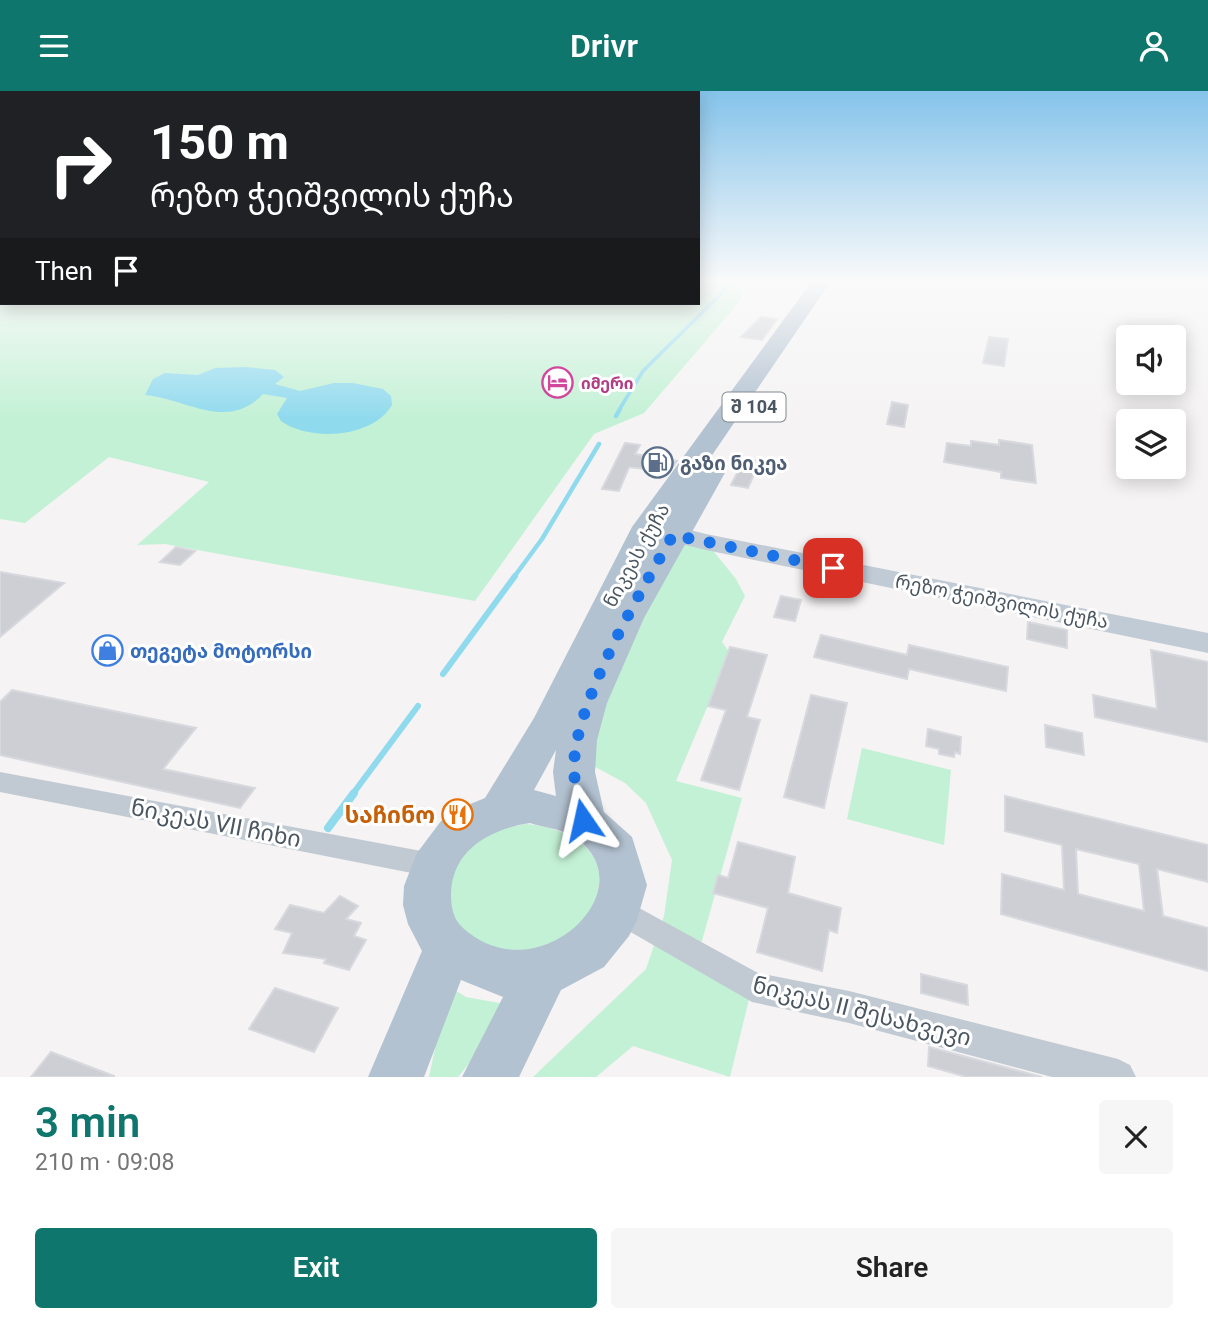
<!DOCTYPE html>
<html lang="en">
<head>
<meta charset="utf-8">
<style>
  :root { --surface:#fff; --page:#f6f6f6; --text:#222; --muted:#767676; --accent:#0f766e }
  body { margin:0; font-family:Roboto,"Noto Sans Georgian",sans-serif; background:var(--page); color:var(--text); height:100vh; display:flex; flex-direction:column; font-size:26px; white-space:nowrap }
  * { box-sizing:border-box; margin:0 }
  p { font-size:23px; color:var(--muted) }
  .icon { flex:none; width:38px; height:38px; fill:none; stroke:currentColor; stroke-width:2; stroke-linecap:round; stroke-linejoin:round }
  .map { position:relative; height:986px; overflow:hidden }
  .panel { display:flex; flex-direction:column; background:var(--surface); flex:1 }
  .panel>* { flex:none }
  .top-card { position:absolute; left:0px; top:0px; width:700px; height:214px; box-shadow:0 4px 18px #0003; background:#202124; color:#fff; overflow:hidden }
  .tools { position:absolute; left:1116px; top:234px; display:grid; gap:14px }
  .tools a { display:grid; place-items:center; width:70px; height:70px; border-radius:7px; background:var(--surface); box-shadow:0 4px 18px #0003; font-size:35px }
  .pin { position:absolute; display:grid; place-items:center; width:60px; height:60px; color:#fff; margin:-30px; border-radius:14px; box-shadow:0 4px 10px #0006 }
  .me { position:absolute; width:77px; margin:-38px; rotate:349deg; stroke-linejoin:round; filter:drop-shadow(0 0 5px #0008) }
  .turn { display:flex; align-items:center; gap:24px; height:147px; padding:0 35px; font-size:32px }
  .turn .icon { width:91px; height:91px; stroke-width:2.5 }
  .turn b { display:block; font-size:49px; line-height:60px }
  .then { display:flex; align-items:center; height:66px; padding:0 35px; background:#0003; gap:14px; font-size:26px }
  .round { display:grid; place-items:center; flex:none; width:74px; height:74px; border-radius:7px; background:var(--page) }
  .headline { display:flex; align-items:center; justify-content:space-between; height:119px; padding:0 35px }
  h1 { font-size:42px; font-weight:600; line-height:52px; color:var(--accent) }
  .action { display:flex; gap:14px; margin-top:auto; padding:14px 35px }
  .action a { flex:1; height:80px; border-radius:7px; background:var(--accent); color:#fff; font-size:28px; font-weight:600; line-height:80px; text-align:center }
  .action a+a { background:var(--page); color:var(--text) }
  header { display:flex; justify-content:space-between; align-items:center; height:91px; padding:0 35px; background:var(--accent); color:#fff; font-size:32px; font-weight:600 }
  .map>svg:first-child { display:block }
  .green { fill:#c3f1d5 }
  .water { fill:#90daee }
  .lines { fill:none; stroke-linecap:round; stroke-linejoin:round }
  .stream-far3 { stroke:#90daee; stroke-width:3.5 }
  .stream-far2 { stroke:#90daee; stroke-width:4.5 }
  .stream-far1 { stroke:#90daee; stroke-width:6 }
  .stream { stroke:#90daee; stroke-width:8 }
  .building { fill:#cdcfd5; stroke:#d7d9de; stroke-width:2; fill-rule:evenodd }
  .street { fill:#c1cad2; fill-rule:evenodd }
  .secondary { fill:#c1cbd6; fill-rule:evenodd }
  .primary { fill:#b3c2d1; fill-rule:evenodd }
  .route { stroke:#1a73e8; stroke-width:12; stroke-dasharray:0 21.6 }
  .labels { text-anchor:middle; stroke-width:6; stroke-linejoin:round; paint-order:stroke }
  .far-hotel-label { font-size:16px; font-weight:bold; fill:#b23c85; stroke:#fff; text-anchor:start }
  .shield { fill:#fff; stroke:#808990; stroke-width:2 }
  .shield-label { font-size:18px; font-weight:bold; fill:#4a5661 }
  .service-label { font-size:19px; font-weight:bold; fill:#4e5e75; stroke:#fff; text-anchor:start }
  .street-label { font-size:19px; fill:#4a5661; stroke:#fff }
  .shop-label { font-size:19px; font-weight:bold; fill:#366cbe; stroke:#fff; text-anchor:start }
  .near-food-label { font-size:23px; font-weight:bold; fill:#c56008; stroke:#fff; text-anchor:end }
  .near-street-label { font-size:23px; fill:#4a5661; stroke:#fff }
</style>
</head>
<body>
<header><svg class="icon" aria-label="menu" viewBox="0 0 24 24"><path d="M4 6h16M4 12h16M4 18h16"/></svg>Drivr<svg class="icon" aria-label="person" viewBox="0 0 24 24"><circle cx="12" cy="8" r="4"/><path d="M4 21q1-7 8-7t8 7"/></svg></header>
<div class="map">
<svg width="1208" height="986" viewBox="0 0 1208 986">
  <rect width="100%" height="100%" fill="#f5f3f3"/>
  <g class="green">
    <polygon points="0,190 2,212 698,212 698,190 740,190 741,209 644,322 594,343 475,510 165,453 137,454 209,391 109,366 25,432 0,428"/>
    <polygon points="672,444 706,451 736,488 745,505 722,551 730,562 676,690 742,707 698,864 752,896 730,986 633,955 596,986 533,986 646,878 664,825 672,769 646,712 625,692 586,671 575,671"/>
    <polygon points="862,657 951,679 944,754 847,728"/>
    <path d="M526,733C570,737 615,761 594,812C591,819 588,831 583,836C578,841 543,860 536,861C518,863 490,859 475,849C436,823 444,772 480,747C494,738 510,736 526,733Z"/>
    <polygon points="448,895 466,906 515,915 458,986 429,986"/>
  </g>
  <path class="water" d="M245,276L275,279L284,286L275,293L300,300L334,292H353L383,298L391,305L392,314C373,347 310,351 281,330L277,323L287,307L263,303C228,341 187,308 145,304L153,288L165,282L198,284L215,277Z"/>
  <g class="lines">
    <polyline class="stream-far3" points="619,319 643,280 723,201 730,190"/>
    <g class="stream-far2">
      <polyline points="616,325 620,318"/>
      <polyline points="514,486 542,448 599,353"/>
    </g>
    <g class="stream-far1">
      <polyline points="443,583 515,485"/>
      <polyline points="352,704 418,615"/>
    </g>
    <polyline class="stream" points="328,737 354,702"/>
  </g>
  <g class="building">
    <polygon points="761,226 777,228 762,249 741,246"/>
    <polygon points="989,246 1008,248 1004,275 983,272"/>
    <polygon points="892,311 908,314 904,336 887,333"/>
    <polygon points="999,349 1032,354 1036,392 1001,387 1001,381 944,371 947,352 971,355 971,350 999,354"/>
    <polygon points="625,352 640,354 635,363 677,370 669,381 629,376 619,400 602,398"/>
    <polygon points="744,368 760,370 748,397 731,394"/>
    <polygon points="176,456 195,460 180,474 160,471"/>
    <polygon points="0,481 64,492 0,546"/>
    <polygon points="781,505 801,509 795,530 774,526"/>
    <polygon points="1028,531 1067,539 1067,557 1027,548"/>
    <polygon points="821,544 907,564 909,554 1008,576 1006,600 909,578 907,588 814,566"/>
    <polygon points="730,556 767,564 747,626 760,629 739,699 701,689 726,619 708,615"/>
    <polygon points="1151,559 1208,571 1208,651 1095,626 1093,604 1157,618"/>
    <polygon points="12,599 196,637 163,678 255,697 240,717 0,664 0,611"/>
    <polygon points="811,604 847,612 824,717 784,706"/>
    <polygon points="1045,634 1082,642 1084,664 1046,656"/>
    <polygon points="928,638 961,646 960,663 955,661 954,666 939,663 939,658 926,655"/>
    <path d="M1005,705L1208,754V791L1157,778L1163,825L1208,837V880L1001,823L1002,783L1064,799L1062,754L1005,740ZM1076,758L1139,773L1144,820L1078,803Z"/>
    <polygon points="738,751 795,766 788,802 841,817 837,842 829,839 822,880 757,861 768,817 713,802 718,784 728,787"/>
    <polygon points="340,805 358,815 346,828 361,832 354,845 366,849 349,879 324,872 326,868 283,862 292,842 275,838 290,814 324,822"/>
    <polygon points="921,883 967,894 968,914 921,902"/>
    <polygon points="275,897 338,917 314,961 249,938"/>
    <polygon points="929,956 1042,986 967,986 928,975"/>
    <polygon points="51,961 114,985 114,986 31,986"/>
  </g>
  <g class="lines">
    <g class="street">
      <polygon points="0,681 432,762 442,765 447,774 442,783 432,786 0,701"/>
      <polygon points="619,806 758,882 849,900 1118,968 1130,974 1136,986 1052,986 849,932 752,911 608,828 604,819 608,810"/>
    </g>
    <polygon class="secondary" points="650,429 706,443 1208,542 1208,562 706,459 640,443 636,437 640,431"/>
    <path class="primary" d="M812,190H831L706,373L722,374L726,380L644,527L607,612L597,649L595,681L604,721L632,746L647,794L637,829L629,845L604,876L561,899L519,986H462L503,906L461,889L424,986H368L422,860L408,833L403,814L404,795L417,762L441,730L458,718L485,707L534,627L632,436ZM556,659L553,681L556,705L534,699ZM530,732C542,736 560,738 571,744C653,793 539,906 463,837C453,828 451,816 451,803C452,758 491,738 530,732Z"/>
  </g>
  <linearGradient id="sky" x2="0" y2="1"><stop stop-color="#85c3ea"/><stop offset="0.58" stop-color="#fafafa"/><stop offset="1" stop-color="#fafafa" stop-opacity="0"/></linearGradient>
  <rect width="1208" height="328" fill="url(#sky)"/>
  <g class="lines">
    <path class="route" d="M583,729C580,713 575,696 574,681C571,617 641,500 673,444L833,477"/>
  </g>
  <defs>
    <symbol id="hotel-ring" viewBox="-11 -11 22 22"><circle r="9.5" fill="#fff" stroke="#d1479c" stroke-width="1.5"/><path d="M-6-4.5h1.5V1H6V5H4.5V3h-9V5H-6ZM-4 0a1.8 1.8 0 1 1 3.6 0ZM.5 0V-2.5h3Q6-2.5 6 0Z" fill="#d1479c"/></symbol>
    <symbol id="fuel-ring" viewBox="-11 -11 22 22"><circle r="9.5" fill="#fff" stroke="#5c6f8a" stroke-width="1.5"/><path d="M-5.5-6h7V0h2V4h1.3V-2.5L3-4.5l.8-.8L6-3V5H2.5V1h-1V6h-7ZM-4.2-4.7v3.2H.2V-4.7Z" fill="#5c6f8a"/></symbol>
    <symbol id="shop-ring" viewBox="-11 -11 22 22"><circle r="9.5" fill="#fff" stroke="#3f7fe0" stroke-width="1.5"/><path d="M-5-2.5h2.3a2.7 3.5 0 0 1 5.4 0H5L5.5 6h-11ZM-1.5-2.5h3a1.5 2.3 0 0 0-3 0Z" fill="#3f7fe0"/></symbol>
    <symbol id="restaurant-ring" viewBox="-11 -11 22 22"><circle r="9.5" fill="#fff" stroke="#e8710a" stroke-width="1.5"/><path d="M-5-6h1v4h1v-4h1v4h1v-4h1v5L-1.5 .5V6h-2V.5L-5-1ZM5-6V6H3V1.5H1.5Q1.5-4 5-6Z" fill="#e8710a"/></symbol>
  </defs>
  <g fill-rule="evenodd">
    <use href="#hotel-ring" x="540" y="274" width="35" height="35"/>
    <use href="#fuel-ring" x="640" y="354" width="35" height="35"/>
    <use href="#shop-ring" x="90" y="542" width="35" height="35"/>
    <use href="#restaurant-ring" x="440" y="706" width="35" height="35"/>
  </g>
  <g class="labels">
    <g class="far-hotel-label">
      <text x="581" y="298">იმერი</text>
    </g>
    <rect class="shield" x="722.5" y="301.5" width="63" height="29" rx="5"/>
    <g class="shield-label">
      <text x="754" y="322">შ 104</text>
    </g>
    <g class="service-label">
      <text x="680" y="379">გაზი ნიკეა</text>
    </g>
    <g class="street-label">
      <text transform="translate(636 464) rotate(-61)" y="7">ნიკეას ქუჩა</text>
      <text transform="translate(1002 510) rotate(11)" y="7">რეზო ჭეიშვილის ქუჩა</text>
    </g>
    <g class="shop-label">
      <text x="130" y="567">თეგეტა მოტორსი</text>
    </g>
    <g class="near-food-label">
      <text x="435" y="732">საჩინო</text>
    </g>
    <g class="near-street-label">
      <text transform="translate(216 732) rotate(11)" y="8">ნიკეას VII ჩიხი</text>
      <text transform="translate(862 920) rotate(14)" y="8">ნიკეას II შესახვევი</text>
    </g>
  </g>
</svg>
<div class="tools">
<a><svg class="icon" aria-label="sound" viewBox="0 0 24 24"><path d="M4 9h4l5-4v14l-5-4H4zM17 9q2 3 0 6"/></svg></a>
<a><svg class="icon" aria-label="layers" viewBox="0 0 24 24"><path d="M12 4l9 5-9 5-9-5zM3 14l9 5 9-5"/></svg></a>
</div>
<div class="pin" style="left:833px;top:477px;background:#d93025"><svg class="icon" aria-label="arrive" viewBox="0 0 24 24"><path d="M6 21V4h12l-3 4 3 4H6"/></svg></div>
<svg class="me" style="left:583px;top:729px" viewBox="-20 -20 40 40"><path d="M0-17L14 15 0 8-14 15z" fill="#1a73e8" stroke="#fff" stroke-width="4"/></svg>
<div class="top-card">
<div class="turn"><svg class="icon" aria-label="right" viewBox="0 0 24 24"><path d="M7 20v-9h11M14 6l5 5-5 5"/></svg><div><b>150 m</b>რეზო ჭეიშვილის ქუჩა</div></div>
<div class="then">Then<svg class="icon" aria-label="arrive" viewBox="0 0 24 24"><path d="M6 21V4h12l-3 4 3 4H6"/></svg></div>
</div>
</div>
<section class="panel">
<div class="headline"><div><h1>3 min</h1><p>210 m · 09:08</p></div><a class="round"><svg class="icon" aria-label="close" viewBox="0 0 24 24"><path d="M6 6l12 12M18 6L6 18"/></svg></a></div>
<div class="action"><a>Exit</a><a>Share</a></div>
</section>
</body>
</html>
